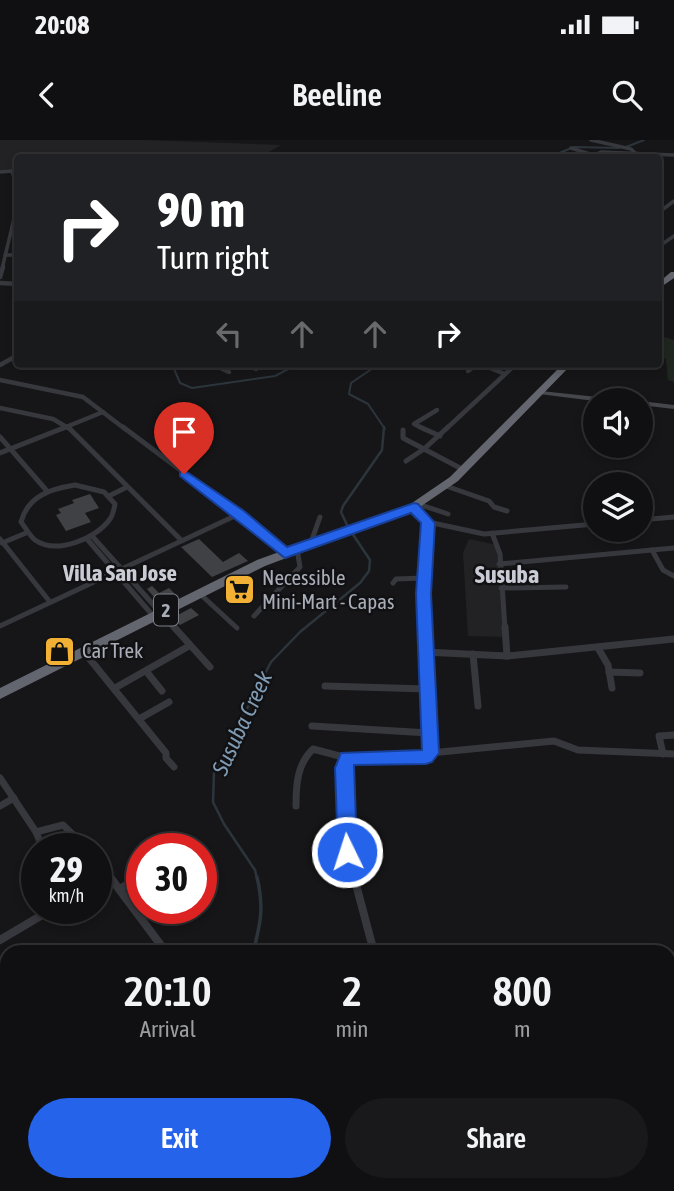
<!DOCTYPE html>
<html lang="en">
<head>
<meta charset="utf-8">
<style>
  :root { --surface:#101012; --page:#19191b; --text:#f1f3f6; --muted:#9c9d9f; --line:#303032; --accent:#2563eb }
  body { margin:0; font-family:"Asap Condensed",sans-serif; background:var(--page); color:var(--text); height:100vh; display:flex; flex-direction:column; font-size:26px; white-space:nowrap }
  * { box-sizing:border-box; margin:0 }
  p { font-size:23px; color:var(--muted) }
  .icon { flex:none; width:38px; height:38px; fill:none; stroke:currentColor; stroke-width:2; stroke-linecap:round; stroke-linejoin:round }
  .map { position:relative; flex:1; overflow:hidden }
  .sheet { position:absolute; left:0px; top:805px; width:676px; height:247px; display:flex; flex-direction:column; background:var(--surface); border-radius:21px 21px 0 0; box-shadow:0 4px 10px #0003,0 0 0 2px var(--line) }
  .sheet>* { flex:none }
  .top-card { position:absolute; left:14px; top:14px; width:648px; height:214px; border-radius:7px; box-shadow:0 4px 10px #0003,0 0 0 2px var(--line); background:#202124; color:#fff; overflow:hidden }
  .fabs { position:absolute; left:583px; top:248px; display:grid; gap:14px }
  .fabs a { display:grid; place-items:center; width:70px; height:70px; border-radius:50%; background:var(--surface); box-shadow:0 4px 10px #0003,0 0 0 2px var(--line); font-size:35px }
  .speed { position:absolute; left:21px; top:693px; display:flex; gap:14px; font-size:35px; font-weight:700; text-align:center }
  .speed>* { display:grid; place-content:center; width:91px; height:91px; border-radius:50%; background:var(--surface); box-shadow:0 4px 10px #0003,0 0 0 2px var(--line); line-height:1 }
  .speed small { font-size:18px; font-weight:400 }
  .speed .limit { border:10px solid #d22; background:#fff; color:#111 }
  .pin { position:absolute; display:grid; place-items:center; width:60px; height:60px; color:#fff; margin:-72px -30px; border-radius:50% 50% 50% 0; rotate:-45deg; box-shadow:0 0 7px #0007 }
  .pin .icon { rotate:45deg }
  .me { position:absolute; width:77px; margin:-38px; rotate:356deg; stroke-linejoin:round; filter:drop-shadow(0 0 5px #0008) }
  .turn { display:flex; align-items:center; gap:24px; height:147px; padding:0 28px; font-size:32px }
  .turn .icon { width:91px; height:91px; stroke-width:2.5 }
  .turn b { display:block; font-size:49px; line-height:60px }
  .lanes { display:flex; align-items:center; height:66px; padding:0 28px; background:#0003; justify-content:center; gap:35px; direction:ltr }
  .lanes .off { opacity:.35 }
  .eta { display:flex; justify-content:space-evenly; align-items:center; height:119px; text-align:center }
  .eta b { font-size:42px; font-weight:600; line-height:49px }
  .action { display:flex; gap:14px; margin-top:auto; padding:14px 28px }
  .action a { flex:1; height:80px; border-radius:42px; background:var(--accent); color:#fff; font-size:28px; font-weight:600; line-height:80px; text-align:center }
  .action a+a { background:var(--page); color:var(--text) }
  .status { display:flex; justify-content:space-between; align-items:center; height:49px; padding:0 35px; background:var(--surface); direction:ltr }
  .status svg { height:19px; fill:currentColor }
  header { display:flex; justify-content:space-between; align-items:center; height:91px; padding:0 28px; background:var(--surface); font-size:32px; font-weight:600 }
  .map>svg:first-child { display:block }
  .built { fill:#222225 }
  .green { fill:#1e261f }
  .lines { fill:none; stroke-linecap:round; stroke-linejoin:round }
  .stream-far2 { stroke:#2c353c; stroke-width:2 }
  .stream-far1 { stroke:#2c353c; stroke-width:2.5 }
  .stream { stroke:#2c353c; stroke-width:3.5 }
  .building { fill:#404145 }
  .street-far4 { stroke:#37383d; stroke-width:3.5 }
  .street-far3 { stroke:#37383d; stroke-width:4.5 }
  .street-far2 { stroke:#37383d; stroke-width:5 }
  .street-far1 { stroke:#37383d; stroke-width:7 }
  .street { stroke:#37383d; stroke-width:8 }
  .secondary { fill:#45474d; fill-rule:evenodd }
  .highway { fill:#63666e; fill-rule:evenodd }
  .route { fill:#2563eb; stroke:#184099; stroke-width:2 }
  .labels { text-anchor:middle; stroke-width:5; stroke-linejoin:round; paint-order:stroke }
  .shield { fill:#111113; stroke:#7b7e86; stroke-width:2 }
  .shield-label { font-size:19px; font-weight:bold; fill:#a8adb8 }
  .poi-label { font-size:21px; fill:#a8adb8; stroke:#111113; text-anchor:start }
  .neighbourhood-label { font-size:23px; font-weight:bold; fill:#c9ccd4; stroke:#111113 }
  .water-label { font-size:23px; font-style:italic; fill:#7f9bb3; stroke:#111113 }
  .quarter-label { font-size:24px; font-weight:bold; fill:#c9ccd4; stroke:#111113 }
</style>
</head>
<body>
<div class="status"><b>20:08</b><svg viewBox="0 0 49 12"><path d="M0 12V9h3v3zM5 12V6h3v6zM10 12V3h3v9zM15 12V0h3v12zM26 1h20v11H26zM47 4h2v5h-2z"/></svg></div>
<header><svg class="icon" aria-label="back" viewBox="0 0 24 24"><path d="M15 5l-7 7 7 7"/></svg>Beeline<svg class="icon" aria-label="search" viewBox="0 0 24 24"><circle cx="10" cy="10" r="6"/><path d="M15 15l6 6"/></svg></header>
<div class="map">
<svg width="674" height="1051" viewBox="0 0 674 1051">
  <rect width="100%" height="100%" fill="#161618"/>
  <g class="built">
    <polygon points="0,0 146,0 281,5 259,18 18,18 17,30 0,31"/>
    <polygon points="469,399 497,405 504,497 468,496 463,413"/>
  </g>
  <polygon class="green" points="658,195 674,200 674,242 668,240 666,219 658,216"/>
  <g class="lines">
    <g class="stream-far2">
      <polyline points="626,7 644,0"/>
      <polyline points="547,18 574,7 619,8"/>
      <polyline points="172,224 180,243 192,248 275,236 298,224"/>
      <polyline points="379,224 351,243 349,254 368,264 385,289"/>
    </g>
    <g class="stream-far1">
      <polyline points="348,387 341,372 343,366 382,310 384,287"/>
      <polyline points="257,739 255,730 224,684 213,662 214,633 271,522 300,492 360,443 369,431 370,420 352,393"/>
    </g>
    <g class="stream">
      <path d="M253,812C261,783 264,767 257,737"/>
      <polyline points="668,964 674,963"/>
      <polyline points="668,993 674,1028"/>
      <polyline points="250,1045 251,1051"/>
    </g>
  </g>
  <g class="building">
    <polygon points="90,354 99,368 85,373 91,382 66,391 56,375 61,373 58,369 74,363 72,360"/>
    <polygon points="199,399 223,422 239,413 248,421 212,437 181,407"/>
    <polygon points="152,446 159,453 169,448 178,457 161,465 147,449"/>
    <polygon points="191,468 199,475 180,485 172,478"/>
  </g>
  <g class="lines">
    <g class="street-far4">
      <polyline points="591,0 631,9 636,14"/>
      <polyline points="571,8 593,15"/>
      <polyline points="563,13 580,18"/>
      <polyline points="588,18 601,12 674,15"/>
      <polyline points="0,32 12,31 18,50"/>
      <polyline points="658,73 674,61"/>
      <polyline points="658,107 674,96"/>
      <polyline points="5,115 18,115"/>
      <polyline points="2,129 18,62"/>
    </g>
    <g class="street-far3">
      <polyline points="0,137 3,127"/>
      <polyline points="0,143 18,144"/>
      <polyline points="212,224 229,232"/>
      <polyline points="245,224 256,229"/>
      <polyline points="480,224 505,234"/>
      <polyline points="552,224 564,228"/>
      <polyline points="0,225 18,215"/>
      <polyline points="468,231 478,224"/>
      <polyline points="0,240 83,257 125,289"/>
      <polyline points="0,268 53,279 70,289"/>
      <polyline points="61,289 103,272"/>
      <polyline points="424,289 414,284 437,270"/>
      <polyline points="446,289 516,224"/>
    </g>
    <g class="street-far2">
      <polyline points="68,287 181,400"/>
      <polyline points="123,287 239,374 285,413"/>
      <polyline points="420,287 440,296"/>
      <polyline points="403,290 403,298 424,309 448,287"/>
      <polyline points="0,297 47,351"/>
      <polyline points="0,313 66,287"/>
      <polyline points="406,321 424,309 462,329"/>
      <path d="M75,345L104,352L115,364C114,369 113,375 110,379C96,399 56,415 35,400C30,396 25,387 21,382C28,356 50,349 75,345Z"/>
      <polyline points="446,346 489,361 494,367 507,371"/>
      <polyline points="109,356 127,347"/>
      <polyline points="418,364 448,374"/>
      <polyline points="413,367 428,382 424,454 425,489"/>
      <polyline points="640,380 674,377"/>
      <polyline points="428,382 484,394 595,384"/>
      <polyline points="492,393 500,414 505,489"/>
      <polyline points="92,396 175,489"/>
      <polyline points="0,399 50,462"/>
      <polyline points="87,399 154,477"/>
      <polyline points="2,403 26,393"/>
      <polyline points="310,405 320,377"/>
      <polyline points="652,410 663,430 674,436"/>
      <polyline points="499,424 674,408"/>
      <polyline points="393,443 396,439 425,438"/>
      <polyline points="501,448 566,447"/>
      <polyline points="199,453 237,488"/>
      <polyline points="254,476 300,427 297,409"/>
      <polyline points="0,486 239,374"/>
    </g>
    <g class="street-far1">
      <polyline points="174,487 210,527"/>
      <polyline points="505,487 507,516"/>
      <polyline points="598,508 608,525 612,548"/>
      <polyline points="84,512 166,613 166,618 174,627"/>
      <polyline points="424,512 507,516 674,499"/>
      <polyline points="473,514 478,566"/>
      <polyline points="146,531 162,551"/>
      <polyline points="609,532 640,533"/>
      <polyline points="325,546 427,549"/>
      <polyline points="115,548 189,506"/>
      <polyline points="139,579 169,562"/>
      <polyline points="312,586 429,593"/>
      <polyline points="430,613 554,601 578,610 674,614"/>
      <polyline points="663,614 659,596 674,595"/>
      <polyline points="0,638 36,692 63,685 88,709"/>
      <polyline points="0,666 14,658"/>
      <path d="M296,666C296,645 297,624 313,609L347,618"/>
      <polyline points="36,692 43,709"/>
      <polyline points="96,720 111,739"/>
      <polyline points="138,739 142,737"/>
      <polyline points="354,739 347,712 345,621 353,617 405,619 430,613 425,487"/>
    </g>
    <g class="street">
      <polyline points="110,737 166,812"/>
      <polyline points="354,737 374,812"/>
      <polyline points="119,749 142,737"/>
      <polyline points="0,800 54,768"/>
      <polyline points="0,833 3,839"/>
      <polyline points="383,1045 384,1051"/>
    </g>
    <g class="secondary">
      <polygon points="541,251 616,259 619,261 595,261 539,254 538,253"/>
      <polygon points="640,261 674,265 674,269 640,265"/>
    </g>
    <g class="highway">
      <polygon points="671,132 674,132 674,138 658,149 658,143"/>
      <polygon points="563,224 572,224 458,341 417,369 265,426 0,559 0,548 257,420 409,365 450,337"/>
    </g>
  </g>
  <polygon class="route" points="184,330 244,371 287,407 414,363 418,364 435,383 431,454 439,613 432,622 426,624 354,625 357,712 354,718 347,721 341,718 338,712 335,628 341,613 422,610 416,454 421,383 411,373 285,418 180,336 180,331"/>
  <defs>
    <symbol id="supermarket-square" viewBox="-11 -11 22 22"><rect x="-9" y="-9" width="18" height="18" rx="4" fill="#f2b134" stroke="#111113"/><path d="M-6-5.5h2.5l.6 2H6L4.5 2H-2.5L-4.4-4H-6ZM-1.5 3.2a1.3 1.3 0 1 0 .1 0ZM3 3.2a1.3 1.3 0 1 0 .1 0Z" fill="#111"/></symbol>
    <symbol id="shop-square" viewBox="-11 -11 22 22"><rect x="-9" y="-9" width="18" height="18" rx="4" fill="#f2b134" stroke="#111113"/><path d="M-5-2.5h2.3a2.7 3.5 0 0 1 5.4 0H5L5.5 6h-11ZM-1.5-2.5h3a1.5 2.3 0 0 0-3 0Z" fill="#111"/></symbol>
  </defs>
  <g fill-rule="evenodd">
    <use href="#supermarket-square" x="222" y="432" width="35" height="35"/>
    <use href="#shop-square" x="42" y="494" width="35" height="35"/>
  </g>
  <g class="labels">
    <rect class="shield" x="154" y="454.5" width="24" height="31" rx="5"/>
    <g class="shield-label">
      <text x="166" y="477">2</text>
    </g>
    <g class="poi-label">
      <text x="262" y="445">Necessible<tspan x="262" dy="24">Mini-Mart - Capas</tspan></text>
      <text x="82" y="518">Car Trek</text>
    </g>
    <g class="neighbourhood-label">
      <text x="120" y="441">Villa San Jose</text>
    </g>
    <g class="water-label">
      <text transform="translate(242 583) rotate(-65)" y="8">Susuba Creek</text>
    </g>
    <g class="quarter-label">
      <text x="507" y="443">Susuba</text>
    </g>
  </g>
</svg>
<div class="fabs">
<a><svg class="icon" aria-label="sound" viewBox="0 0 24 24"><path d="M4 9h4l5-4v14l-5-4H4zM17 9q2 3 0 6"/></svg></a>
<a><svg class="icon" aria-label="layers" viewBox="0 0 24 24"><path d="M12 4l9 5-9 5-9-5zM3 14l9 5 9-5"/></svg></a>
</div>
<div class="speed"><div>29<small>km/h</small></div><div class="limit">30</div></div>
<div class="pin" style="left:184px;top:334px;background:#d93025"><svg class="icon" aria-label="arrive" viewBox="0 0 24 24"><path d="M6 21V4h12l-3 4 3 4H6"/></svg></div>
<svg class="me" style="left:347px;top:712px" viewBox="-20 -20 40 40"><circle r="17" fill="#2563eb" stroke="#fff" stroke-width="3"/><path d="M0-11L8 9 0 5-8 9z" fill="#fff"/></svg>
<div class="top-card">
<div class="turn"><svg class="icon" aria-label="right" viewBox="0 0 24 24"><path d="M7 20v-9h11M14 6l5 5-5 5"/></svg><div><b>90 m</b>Turn right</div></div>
<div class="lanes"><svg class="icon off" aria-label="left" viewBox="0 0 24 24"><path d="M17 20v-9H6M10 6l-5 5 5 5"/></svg><svg class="icon off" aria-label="ahead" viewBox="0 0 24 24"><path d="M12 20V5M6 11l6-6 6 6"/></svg><svg class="icon off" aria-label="ahead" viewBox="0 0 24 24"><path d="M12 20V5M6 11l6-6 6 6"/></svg><svg class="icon" aria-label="right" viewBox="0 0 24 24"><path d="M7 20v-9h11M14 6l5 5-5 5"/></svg></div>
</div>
<section class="sheet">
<div class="eta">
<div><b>20:10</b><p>Arrival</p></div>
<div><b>2</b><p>min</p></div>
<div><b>800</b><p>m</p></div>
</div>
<div class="action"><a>Exit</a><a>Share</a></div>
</section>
</div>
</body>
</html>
